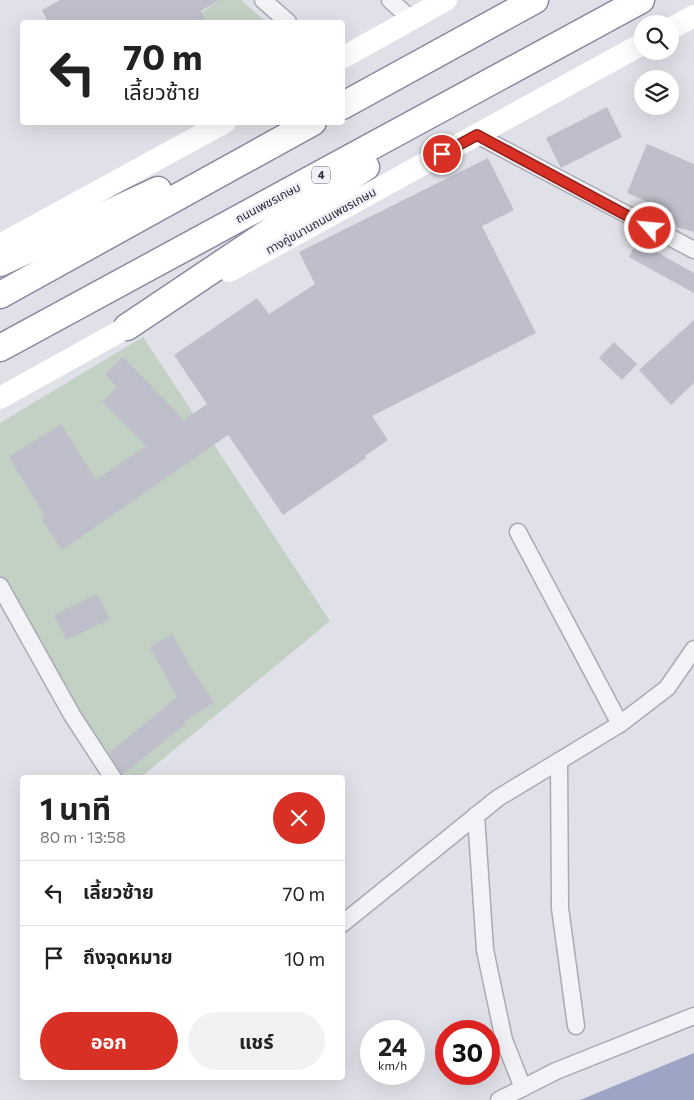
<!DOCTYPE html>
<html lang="th">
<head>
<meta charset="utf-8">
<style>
  :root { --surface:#fff; --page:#f2f2f2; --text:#222; --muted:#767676; --line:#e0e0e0; --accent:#d93025 }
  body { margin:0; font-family:Commissioner,"Noto Sans Thai",sans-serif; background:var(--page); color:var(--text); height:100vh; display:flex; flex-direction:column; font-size:19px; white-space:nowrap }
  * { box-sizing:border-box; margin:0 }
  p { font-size:16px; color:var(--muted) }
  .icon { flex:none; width:28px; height:28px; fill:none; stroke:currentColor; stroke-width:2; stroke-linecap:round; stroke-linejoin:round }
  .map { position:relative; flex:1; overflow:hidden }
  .sheet { position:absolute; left:20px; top:775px; width:325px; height:305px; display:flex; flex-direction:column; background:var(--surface); border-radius:5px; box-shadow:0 5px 20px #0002 }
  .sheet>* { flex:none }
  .hud { position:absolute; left:20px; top:20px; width:325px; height:105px; border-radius:5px; box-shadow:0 5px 20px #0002; background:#fff; color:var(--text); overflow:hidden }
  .tools { position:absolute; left:634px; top:15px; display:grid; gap:10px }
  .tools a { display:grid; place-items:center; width:45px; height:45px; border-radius:50%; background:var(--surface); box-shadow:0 5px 20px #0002; font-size:25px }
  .speed { position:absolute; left:360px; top:1020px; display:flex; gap:10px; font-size:25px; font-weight:700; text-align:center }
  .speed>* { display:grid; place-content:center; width:65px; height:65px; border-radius:50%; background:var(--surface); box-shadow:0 5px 20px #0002; line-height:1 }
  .speed small { font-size:12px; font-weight:400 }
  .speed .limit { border:8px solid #d22; background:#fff; color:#111 }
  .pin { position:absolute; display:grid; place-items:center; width:42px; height:42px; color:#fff; margin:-21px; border:2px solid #fff; border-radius:50%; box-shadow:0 1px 5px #0007 }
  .me { position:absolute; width:55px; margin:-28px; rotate:297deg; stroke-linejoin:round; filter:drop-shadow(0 0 4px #0008) }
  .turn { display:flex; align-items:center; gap:18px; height:105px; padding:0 20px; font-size:22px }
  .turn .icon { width:65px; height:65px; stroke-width:2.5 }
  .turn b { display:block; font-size:35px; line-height:42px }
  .round { display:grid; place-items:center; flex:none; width:52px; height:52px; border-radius:26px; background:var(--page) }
  .headline { display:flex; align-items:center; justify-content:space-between; height:85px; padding:0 20px }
  h1 { font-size:30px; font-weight:700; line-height:38px }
  .primary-button { display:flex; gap:10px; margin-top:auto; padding:10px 20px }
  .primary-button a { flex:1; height:58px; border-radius:30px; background:var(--accent); color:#fff; font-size:20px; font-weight:700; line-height:58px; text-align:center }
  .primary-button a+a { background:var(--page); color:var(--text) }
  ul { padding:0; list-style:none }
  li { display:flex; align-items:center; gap:15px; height:65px; padding:0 20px; border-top:1px solid var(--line) }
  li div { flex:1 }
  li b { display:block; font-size:19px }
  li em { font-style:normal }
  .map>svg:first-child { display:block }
  .green { fill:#c2d1c3 }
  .water { fill:#9ea4c5 }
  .building { fill:#bebfca }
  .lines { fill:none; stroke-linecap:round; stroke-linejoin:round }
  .minor-casing { stroke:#a9aab5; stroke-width:19 }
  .trunk-casing { stroke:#898a9e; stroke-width:29 }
  .minor { stroke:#f3f3f7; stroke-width:16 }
  .secondary { stroke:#fff; stroke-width:22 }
  .trunk { stroke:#fff; stroke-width:26 }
  .route-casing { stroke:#8d1f18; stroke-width:12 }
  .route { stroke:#d93025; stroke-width:9 }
  .labels { text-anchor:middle; stroke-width:5; stroke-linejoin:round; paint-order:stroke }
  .shield { fill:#f0f0f6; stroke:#656675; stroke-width:1 }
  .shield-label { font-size:11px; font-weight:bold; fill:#2a2b3e }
  .street-label { font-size:12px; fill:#2a2b3e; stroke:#f0f0f6 }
</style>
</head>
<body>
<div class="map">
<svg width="694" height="1100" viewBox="0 0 694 1100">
  <rect width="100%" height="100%" fill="#e0e1e8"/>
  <g class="green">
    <polygon points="220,0 241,0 266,22 207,22 202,12"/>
    <polygon points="143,337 330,621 141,777 102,777 0,598 0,423"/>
  </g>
  <polygon class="water" points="694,1053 694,1100 580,1100"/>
  <g class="building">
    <polygon points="60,0 220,0 201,11 207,22 48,22 42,10"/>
    <polygon points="607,107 622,137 561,168 546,138"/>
    <polygon points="647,144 694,164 694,232 670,225 673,213 627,193"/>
    <polygon points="488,158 514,210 482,226 536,333 372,416 388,440 365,456 366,458 283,515 228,435 62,550 41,518 45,516 9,457 61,424 96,480 146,446 102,402 117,387 105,374 123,357 184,420 207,404 174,355 257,298 269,314 315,284 299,252"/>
    <polygon points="637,241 694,273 694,293 629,257"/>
    <polygon points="694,320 694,383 671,405 639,370"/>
    <polygon points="614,342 637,364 622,380 599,358"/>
    <polygon points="97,594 110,619 66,640 54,615"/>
    <polygon points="172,634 190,666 214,702 184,722 186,724 122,775 109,753 177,697 150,647"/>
  </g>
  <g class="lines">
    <defs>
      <g id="minor">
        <polyline points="263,0 288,22"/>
        <polyline points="390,0 412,20"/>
        <polyline points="477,135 694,250"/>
        <polyline points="518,532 620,724"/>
        <polyline points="0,586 72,715 113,778"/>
        <polyline points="559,761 560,908 576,1026"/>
        <polyline points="476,815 485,950 504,1040 523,1088"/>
        <polyline points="342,924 498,798 620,724 667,688 694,649"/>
        <polyline points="499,1100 556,1071 694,1016"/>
      </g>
      <g id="trunk">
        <polyline points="342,106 535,0"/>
        <polyline points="0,263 158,190"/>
        <polyline points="0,295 313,122"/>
        <polyline points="127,327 366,167"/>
        <polyline points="0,348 641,0"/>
      </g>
    </defs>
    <use href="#minor" class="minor-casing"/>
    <use href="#trunk" class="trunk-casing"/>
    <use href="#minor" class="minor"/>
    <g class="secondary">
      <polyline points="670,29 694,16"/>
      <polyline points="342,58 446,0"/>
      <polyline points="0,245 225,122"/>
      <polyline points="229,271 642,44"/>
      <polyline points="0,398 142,319"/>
    </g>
    <use href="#trunk" class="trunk"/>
  </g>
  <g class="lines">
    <defs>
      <polyline id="route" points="442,154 477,135 650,228"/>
    </defs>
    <use href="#route" class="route-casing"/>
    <use href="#route" class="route"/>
  </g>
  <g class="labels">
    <rect class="shield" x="312" y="166.5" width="18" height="17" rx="4"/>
    <g class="shield-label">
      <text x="321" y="179">4</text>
    </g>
    <g class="street-label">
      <text transform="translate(268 203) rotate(-28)" y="4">ถนนเพชรเกษม</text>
      <text transform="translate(321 221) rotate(-29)" y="4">ทางคู่ขนานถนนเพชรเกษม</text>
    </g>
  </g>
</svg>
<div class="tools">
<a><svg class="icon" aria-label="search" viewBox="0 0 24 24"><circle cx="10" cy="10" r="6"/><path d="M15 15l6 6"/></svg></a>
<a><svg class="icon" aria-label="layers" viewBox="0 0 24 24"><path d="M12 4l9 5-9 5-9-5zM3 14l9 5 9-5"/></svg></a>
</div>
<div class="speed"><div>24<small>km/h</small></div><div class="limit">30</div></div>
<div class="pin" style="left:442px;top:154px;background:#d93025"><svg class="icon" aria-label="arrive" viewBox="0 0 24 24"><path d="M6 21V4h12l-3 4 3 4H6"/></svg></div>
<svg class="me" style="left:650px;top:228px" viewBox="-20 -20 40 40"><circle r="17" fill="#d93025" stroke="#fff" stroke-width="3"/><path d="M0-11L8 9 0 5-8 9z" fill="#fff"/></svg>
<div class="hud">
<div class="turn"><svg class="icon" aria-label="left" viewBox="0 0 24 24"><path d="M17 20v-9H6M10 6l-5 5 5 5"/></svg><div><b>70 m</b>เลี้ยวซ้าย</div></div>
</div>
<section class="sheet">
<div class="headline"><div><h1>1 นาที</h1><p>80 m · 13:58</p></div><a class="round" style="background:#d93025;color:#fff"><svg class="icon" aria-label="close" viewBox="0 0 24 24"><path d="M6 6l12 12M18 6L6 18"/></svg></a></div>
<ul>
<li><svg class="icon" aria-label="left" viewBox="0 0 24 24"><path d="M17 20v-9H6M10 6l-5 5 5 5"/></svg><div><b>เลี้ยวซ้าย</b></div><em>70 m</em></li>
<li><svg class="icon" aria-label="arrive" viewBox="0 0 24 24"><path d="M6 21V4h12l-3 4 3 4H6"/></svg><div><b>ถึงจุดหมาย</b></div><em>10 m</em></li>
</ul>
<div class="primary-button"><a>ออก</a><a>แชร์</a></div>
</section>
</div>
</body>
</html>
